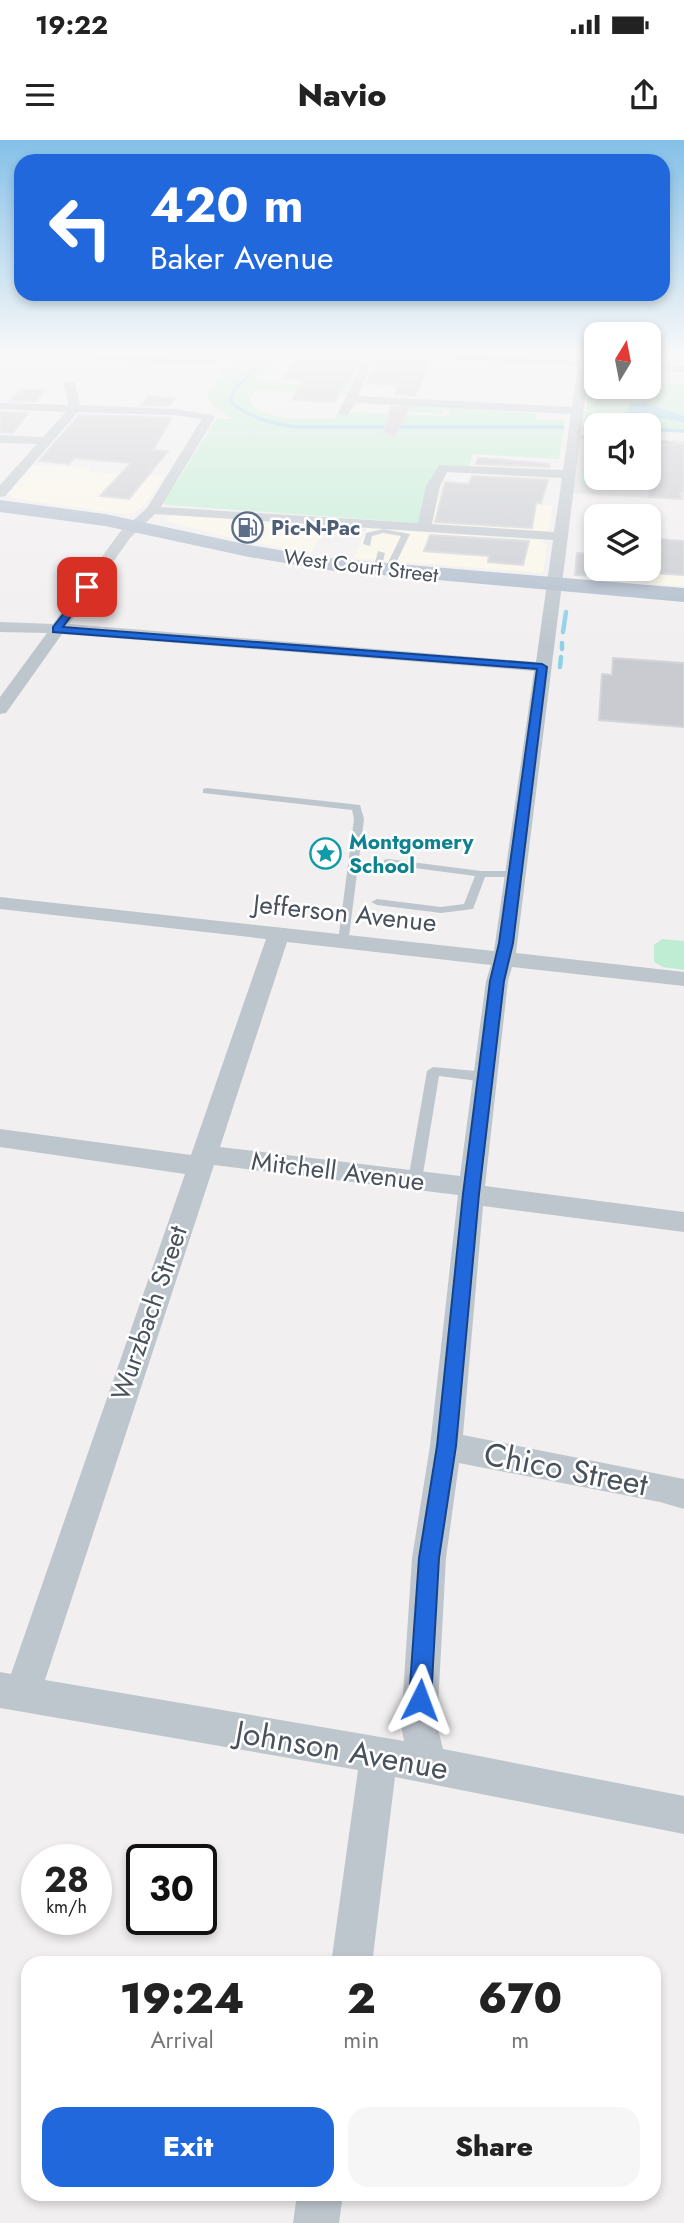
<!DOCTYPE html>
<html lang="en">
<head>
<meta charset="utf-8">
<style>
  :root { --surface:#fff; --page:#f6f6f6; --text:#222; --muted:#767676; --accent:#2068db }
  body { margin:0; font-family:Jost,sans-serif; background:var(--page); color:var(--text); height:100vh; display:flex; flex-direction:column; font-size:26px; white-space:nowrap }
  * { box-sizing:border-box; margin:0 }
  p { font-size:23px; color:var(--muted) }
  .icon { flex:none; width:38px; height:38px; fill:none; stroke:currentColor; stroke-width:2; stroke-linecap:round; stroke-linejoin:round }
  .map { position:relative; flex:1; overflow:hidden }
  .drawer { position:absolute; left:21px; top:1816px; width:640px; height:245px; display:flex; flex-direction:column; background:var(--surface); border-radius:21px; box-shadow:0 4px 10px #0003 }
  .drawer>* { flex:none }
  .hud { position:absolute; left:14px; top:14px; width:656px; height:147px; border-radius:21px; box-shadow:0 4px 10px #0003; background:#2068db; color:#fff; overflow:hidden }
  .needle { width:46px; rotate:10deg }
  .tools { position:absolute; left:584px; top:182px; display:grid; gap:14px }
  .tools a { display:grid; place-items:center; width:77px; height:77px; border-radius:14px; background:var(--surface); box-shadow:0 4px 10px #0003; font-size:35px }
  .speed { position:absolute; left:21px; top:1704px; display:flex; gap:14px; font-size:35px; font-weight:700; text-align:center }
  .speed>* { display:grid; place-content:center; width:91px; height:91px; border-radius:50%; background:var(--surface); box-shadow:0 4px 10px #0003; line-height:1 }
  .speed small { font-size:18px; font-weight:400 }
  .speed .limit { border:4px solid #111; border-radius:10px; background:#fff; color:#111 }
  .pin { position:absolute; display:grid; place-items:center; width:60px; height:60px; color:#fff; margin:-30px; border-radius:14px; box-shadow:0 4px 10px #0006 }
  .me { position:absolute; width:77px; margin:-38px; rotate:3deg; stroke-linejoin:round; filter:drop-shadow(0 0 5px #0008) }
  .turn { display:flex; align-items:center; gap:24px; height:147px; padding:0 21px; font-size:32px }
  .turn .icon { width:91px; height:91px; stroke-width:2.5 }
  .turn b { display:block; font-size:49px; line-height:60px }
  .eta { display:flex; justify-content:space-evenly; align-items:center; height:119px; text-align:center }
  .eta b { font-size:42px; font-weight:800; line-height:49px }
  .button { display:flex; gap:14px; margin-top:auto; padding:14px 21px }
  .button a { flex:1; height:80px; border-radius:21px; background:var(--accent); color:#fff; font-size:28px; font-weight:800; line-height:80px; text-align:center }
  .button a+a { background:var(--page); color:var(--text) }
  .status { display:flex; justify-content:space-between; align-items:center; height:49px; padding:0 35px; background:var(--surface); direction:ltr }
  .status svg { height:19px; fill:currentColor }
  header { display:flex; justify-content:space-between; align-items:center; height:91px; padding:0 21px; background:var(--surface); font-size:32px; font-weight:800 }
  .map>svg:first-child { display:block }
  .commercial { fill:#fbf7e9 }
  .education { fill:#e2e0e1 }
  .green { fill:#bfedd3 }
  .water { fill:#8ed1e9 }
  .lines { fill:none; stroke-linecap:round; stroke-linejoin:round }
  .stream-far1 { stroke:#8ed1e9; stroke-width:3.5 }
  .stream { stroke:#8ed1e9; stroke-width:4.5 }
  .building { fill:#c9cbd1; stroke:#d3d5da; stroke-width:2 }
  .lane { fill:#bec6cd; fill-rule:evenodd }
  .street { fill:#bec6cd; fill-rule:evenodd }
  .primary { fill:#b0bdcd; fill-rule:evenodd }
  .route { fill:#2068db; stroke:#15448e; stroke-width:2 }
  .labels { text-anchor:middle; stroke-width:5; stroke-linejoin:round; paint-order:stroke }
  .far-service-label { font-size:21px; font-weight:bold; fill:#4e5e75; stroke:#fff; text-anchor:start }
  .far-street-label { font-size:21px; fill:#48515c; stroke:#fff }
  .far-culture-label { font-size:21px; font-weight:bold; fill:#0d838f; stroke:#fff; text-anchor:start }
  .street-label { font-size:26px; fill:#48515c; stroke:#fff }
  .near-street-label { font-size:32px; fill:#48515c; stroke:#fff }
</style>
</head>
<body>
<div class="status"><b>19:22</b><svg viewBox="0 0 49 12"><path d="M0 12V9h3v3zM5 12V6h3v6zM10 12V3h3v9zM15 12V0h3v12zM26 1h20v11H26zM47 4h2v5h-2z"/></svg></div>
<header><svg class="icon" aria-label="menu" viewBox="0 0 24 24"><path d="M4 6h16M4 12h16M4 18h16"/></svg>Navio<svg class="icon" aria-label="share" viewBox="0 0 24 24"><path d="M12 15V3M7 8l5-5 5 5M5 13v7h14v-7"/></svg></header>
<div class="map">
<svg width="684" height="2083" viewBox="0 0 684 2083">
  <rect width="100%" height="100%" fill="#f1efef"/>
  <g class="commercial">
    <polygon points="34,325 91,328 89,332 165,336 144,366 133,373 123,374 13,358 9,353"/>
    <polygon points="438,359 552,366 550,389 545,392 430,385"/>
    <polygon points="179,374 325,384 312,413 245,401 166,381 167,377"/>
    <polygon points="367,388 540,400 547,405 543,433 354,418"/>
    <polygon points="650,397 684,399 684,446 649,444"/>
  </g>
  <polygon class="education" points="581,295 597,296 597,338 649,338 649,299 684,301 684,360 572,353"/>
  <g class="green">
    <path d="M232,215H286L277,226L263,236V242L349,247L346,255L255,250L249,260C265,284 309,278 334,279L337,274L349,275L352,272L449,276L450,271L444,270L442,274L411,272L412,269L399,270V267H392L395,265L535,273L537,280H565L559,319L473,314L469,326H445L420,383L166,365L164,362L216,279H232L212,264L207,256Z"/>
    <polygon points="590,237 597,237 597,247 649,247 649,242 684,244 684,290 585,280"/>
    <polygon points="590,313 597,313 597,338 684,346 684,351 581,344 583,325 587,323"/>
    <polygon points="662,799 684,801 684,830 663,827 654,822 654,805"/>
  </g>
  <polygon class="water" points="643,262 684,276 684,282 654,277 618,275 627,271 631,263"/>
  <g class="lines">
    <g class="stream-far1">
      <path d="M268,215L235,249L230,261C249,278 270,283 295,287H563"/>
      <polyline points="585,289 597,287"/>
      <polyline points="649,289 684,291"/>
    </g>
    <g class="stream">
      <polyline points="563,492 566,472"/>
      <polyline points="562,503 562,509"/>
      <polyline points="560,527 561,517"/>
    </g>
  </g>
  <g class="building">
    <polygon points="297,215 356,215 363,216 350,242 343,245 334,262 292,260 304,240 283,239"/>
    <polygon points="378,217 423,219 432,221 415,256 395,255 398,245 367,243"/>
    <polygon points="21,249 45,250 36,261 10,261"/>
    <polygon points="149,256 175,258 168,266 141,265"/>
    <polygon points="391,267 409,268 395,297 384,292"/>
    <polygon points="0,272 28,273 13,293 0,292"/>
    <polygon points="79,275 172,278 153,310 168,311 129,359 100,356 131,323 74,318 69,324 39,321"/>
    <polygon points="676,304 684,305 684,352 680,352 681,359 649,357 649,306"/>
    <polygon points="478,318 505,320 549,324 549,327 476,324"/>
    <polygon points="472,336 548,340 541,363 536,363 532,388 435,382 445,342 469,344"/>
    <polygon points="430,395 529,401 523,425 488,422 489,416 424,411"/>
    <polygon points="653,398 684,401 684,435 653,433"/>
    <polygon points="577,413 597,415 597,436 575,435"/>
    <polygon points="613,518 684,523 684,587 599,580 602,534 612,535"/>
  </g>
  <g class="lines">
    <g class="lane">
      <polygon points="571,295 597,296 597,300 573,298"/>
      <polygon points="649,299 675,302 672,304 649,303"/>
      <polygon points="383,389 410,394 392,431 388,433 384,431 401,396 383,393 372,396 370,406 363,404 366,393"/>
      <polygon points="378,411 385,413 381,430 377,432 373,430"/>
      <polygon points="207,648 360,665 364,679 348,804 344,805 338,801 354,679 352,670 203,653 203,649"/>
      <polygon points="388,719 481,731 515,731 520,734 515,737 485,737 473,769 441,773 377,765 371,762 377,759 441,767 464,764 475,736 384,724 384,720"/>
      <polygon points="433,927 486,932 492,937 486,942 439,936 422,1040 415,1045 408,1040 427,931"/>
    </g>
    <g class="street">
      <polygon points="86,215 211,219 216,222 211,225 90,219 86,218"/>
      <path d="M366,215H376L358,256L572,267L578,226L426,218L421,215H478L597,221V227H589L516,813L684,832V846L512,827L508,841L485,1046L684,1072V1092L483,1066L463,1295L684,1339V1369L660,1362L459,1323L446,1418L437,1585L443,1609L684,1656V1694L395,1637L372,1824H331L358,1630L0,1568V1532L11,1534L185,1034L0,1007V989L191,1015L266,799L0,769V757L494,811L534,531L62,494L6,573L0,574V557L47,493L0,492V482L53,484L120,392L147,368L202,279L174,275L78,272L5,356L0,357V345L37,304L0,303V295L43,297L66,272L0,269V263L69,265L63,243L69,240L75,243L80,265L174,269L213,275L215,277L161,367L418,383L426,346L439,325L563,330L571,274L355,263L348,275H340L338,273ZM447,332L562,338L554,392L432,384L440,346ZM155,374L553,400L536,522L69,484L130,398ZM287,802L491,825L486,841L460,1036L220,1007ZM214,1025L458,1055L430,1306L412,1418L401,1585L404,1601L45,1540Z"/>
      <polygon points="649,224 684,226 684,232 649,230"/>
      <polygon points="297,2054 343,2054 339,2083 293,2083"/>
    </g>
    <polygon class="primary" points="0,360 105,374 249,405 327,418 684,448 684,462 327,430 249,417 105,386 0,372"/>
  </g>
  <linearGradient id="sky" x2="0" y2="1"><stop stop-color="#84c0e8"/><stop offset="0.42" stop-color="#f9f8f8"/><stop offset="1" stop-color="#f9f8f8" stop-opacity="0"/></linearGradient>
  <rect width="684" height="506" fill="url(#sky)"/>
  <polygon class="route" points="87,444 92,447 63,487 542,524 547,527 513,803 504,841 479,1054 456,1306 439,1418 431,1560 428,1568 420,1571 413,1568 409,1560 419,1418 437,1306 463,1054 490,841 499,803 537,529 53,492 53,487"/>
  <defs>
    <symbol id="fuel-ring" viewBox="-11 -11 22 22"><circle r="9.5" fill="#fff" stroke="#5c6f8a" stroke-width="1.5"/><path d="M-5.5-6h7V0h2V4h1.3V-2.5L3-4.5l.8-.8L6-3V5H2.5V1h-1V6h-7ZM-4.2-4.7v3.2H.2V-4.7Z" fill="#5c6f8a"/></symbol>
    <symbol id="sight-ring" viewBox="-11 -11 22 22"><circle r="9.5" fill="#fff" stroke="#0f9aa8" stroke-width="1.5"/><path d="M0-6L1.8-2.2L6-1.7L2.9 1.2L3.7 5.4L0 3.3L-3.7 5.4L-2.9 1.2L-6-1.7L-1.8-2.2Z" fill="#0f9aa8"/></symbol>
  </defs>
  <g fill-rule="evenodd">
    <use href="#fuel-ring" x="230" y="370" width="35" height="35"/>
    <use href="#sight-ring" x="308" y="696" width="35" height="35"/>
  </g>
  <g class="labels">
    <g class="far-service-label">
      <text x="271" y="395">Pic-N-Pac</text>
    </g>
    <g class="far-street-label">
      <text transform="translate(361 426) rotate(7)" y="7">West Court Street</text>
    </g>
    <g class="far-culture-label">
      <text x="349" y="709">Montgomery<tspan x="349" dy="24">School</tspan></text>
    </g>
    <g class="street-label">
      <text transform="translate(345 773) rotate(6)" y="9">Jefferson Avenue</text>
      <text transform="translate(338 1031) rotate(7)" y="9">Mitchell Avenue</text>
      <text transform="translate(149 1173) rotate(-71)" y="9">Wurzbach Street</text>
    </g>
    <g class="near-street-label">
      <text transform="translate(566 1329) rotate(11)" y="11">Chico Street</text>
      <text transform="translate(342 1610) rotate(10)" y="11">Johnson Avenue</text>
    </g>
  </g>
</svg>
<div class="tools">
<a><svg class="needle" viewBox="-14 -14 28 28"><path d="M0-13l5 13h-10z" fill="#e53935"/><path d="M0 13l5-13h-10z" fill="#767676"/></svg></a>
<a><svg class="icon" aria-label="sound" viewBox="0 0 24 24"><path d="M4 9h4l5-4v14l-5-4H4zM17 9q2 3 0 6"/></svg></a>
<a><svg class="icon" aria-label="layers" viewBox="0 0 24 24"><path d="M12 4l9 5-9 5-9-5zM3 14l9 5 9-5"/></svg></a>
</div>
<div class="speed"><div>28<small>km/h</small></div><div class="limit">30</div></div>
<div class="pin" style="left:87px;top:447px;background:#d93025"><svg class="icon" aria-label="arrive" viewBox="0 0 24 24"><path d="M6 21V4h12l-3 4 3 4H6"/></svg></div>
<svg class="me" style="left:420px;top:1560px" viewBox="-20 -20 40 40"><path d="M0-17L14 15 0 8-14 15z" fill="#2068db" stroke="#fff" stroke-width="4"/></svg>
<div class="hud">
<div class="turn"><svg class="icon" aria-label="left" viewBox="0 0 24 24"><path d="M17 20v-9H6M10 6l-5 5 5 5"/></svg><div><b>420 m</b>Baker Avenue</div></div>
</div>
<section class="drawer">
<div class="eta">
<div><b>19:24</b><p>Arrival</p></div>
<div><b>2</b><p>min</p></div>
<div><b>670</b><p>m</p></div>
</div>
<div class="button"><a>Exit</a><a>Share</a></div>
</section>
</div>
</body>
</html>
